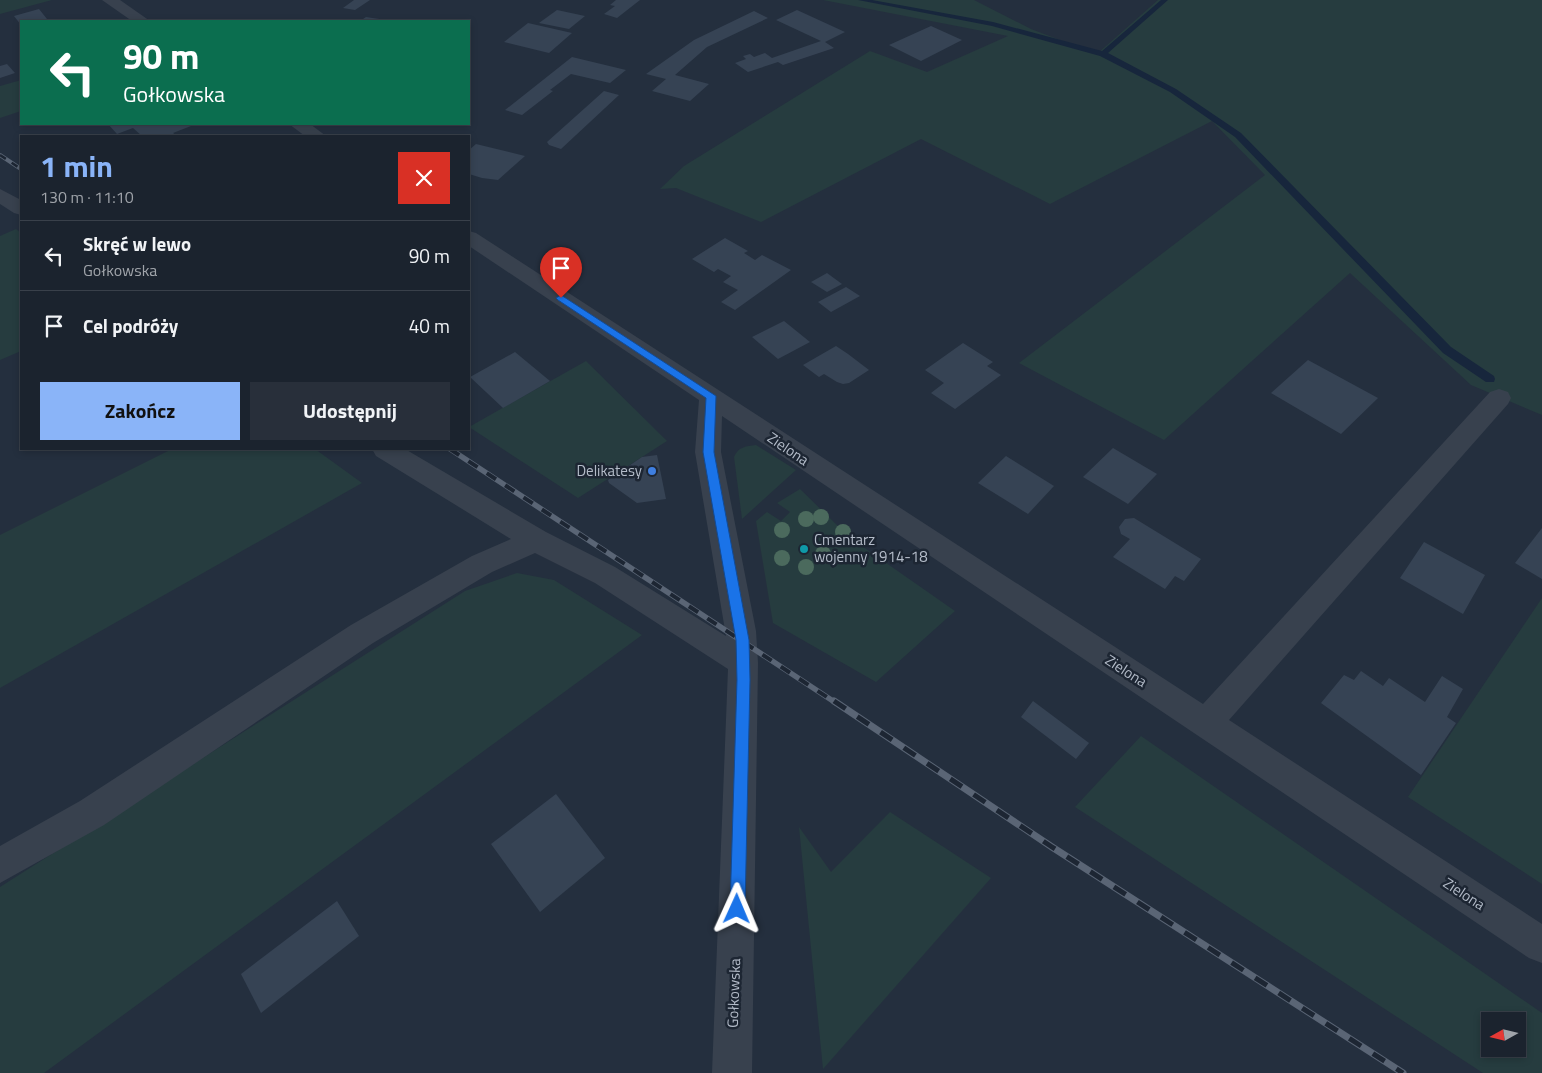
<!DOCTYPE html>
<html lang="pl">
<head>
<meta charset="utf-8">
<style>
  :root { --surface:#1b232e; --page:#282f3a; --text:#f1f3f6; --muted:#a0a4aa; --line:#39404a; --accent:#8ab4f8 }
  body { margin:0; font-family:"Titillium Web",sans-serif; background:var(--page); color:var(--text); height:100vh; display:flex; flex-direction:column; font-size:19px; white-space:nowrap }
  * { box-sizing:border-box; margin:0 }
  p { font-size:16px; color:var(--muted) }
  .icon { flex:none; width:28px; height:28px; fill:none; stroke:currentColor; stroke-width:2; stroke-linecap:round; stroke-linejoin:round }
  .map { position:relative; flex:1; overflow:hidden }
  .side { position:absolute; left:20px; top:135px; width:450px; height:315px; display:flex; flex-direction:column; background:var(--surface); border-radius:0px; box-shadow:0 2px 8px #0003,0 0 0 1px var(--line) }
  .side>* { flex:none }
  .top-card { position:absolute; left:20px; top:20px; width:450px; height:105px; border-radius:0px; box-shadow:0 2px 8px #0003,0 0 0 1px var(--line); background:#0b6e4f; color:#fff; overflow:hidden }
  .needle { width:32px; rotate:262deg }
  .controls { position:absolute; left:1481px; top:1012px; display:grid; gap:10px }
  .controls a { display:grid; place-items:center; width:45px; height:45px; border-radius:0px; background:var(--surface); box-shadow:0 2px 8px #0003,0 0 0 1px var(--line); font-size:25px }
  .pin { position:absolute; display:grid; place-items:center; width:42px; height:42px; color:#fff; margin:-51px -21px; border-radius:50% 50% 50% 0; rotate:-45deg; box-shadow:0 0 5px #0007 }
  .pin .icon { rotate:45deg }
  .me { position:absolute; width:55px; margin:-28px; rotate:1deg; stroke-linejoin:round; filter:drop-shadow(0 0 4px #0008) }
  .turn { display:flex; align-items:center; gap:18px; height:105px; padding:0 20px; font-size:22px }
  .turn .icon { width:65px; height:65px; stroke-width:2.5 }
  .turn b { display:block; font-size:35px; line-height:42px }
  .round { display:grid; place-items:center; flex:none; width:52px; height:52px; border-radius:0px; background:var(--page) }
  .headline { display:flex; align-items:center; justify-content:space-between; height:85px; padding:0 20px }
  h1 { font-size:30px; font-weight:700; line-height:38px; color:var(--accent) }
  .primary-button { display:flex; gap:10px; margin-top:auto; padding:10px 20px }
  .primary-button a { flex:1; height:58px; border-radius:0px; background:var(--accent); color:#111; font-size:20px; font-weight:700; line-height:58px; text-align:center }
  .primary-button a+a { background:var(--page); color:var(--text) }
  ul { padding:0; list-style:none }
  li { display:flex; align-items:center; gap:15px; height:70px; padding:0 20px; border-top:1px solid var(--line) }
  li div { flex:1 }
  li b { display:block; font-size:19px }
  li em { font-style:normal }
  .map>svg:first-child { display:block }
  .green { fill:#263c3f; fill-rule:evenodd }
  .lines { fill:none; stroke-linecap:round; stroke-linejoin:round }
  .stream { fill:#17263c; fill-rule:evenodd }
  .building { fill:#364354 }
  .minor { fill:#38414e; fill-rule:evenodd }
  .rail-far2-casing { stroke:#5a6575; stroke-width:4 }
  .rail-far1-casing { stroke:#5a6575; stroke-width:5.5 }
  .rail-casing { stroke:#5a6575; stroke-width:7 }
  .rail-far2 { stroke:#1d2633; stroke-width:2.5; stroke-dasharray:7; stroke-linecap:butt }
  .rail-far1 { stroke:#1d2633; stroke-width:4; stroke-dasharray:11; stroke-linecap:butt }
  .rail { stroke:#1d2633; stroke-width:5; stroke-dasharray:14; stroke-linecap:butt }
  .tree { fill:#4b6a5d }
  .route { fill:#1a73e8; stroke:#114b97 }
  .shop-dot { fill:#3f7fe0; stroke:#1d2633; stroke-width:2 }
  .culture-dot { fill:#0f9aa8; stroke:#1d2633; stroke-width:2 }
  .labels { text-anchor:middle; stroke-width:5; stroke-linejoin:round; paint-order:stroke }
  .street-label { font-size:15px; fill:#b4bcc9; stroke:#1d2633 }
  .poi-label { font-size:15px; fill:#b4bcc9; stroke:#1d2633; text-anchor:end }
</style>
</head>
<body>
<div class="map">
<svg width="1542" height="1073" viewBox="0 0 1542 1073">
  <rect width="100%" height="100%" fill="#242f3e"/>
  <g class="green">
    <polygon points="0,0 52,0 0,14"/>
    <polygon points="823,0 974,0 1031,29 1097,54 1158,0 1542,0 1542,415 1471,385 1350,273 1164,440 1019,363 1265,175 1212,121 1050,204 921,139 761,222 676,188 660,189 684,166 870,51 927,72 1008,36"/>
    <polygon points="21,80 21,111 0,118 0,86"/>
    <polygon points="16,229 21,233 21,351 0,360 0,236"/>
    <polygon points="586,361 667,441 578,498 469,427"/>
    <path d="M756,445L796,470L742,519L734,457C738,447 746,446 756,445Z"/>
    <polygon points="172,449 315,449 362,483 0,688 0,535"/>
    <polygon points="800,489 840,528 847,532 849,537 955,611 876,682 773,623 756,521 767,512 781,521 790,512 777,503"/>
    <polygon points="517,573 554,580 642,635 44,1073 0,1073 0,887 465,591"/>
    <polygon points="1542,598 1542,884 1408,797"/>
    <path d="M1141,736L1542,1013V1073H1483L1075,807ZM1490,1021H1518V1049H1490Z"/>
    <polygon points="890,812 991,878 823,1069 799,827 831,872"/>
  </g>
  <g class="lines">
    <polygon class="stream" points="858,0 872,0 993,22 1102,51 1161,0 1168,0 1108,53 1176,89 1241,133 1451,347 1494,376 1495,379 1494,382 1486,382 1443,353 1235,137 1170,92 1100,56 992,26"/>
  </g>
  <g class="building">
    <polygon points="354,0 370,0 355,10 343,8"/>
    <polygon points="616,0 640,0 617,18 604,14 615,6 610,5"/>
    <polygon points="39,9 47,19 21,21 21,25 14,16"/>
    <polygon points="557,10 585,16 569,29 539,23"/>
    <polygon points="797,10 845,32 825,42 834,48 783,65 778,62 748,72 735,63 746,59 743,56 750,54 754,57 765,53 772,58 821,41 776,20"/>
    <polygon points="754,11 768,18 707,47 675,75 709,84 690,101 652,91 666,79 646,74 694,40"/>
    <polygon points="366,17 386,20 386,21 360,21"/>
    <polygon points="528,23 572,33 549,53 504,42"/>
    <polygon points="931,26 962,40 921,61 889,45"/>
    <polygon points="572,57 626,70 610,83 571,74 550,90 553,91 522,115 505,110"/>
    <polygon points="7,64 15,73 0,78 0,66"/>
    <polygon points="604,91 619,95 561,149 549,145 547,142"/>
    <polygon points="108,124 189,124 191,126 173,133 177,136 142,136 133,128 117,134"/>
    <polygon points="476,144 525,156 498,180 482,178 469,174 469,150"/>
    <polygon points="725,238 748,251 744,253 755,260 762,255 791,270 735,310 721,302 738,290 723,282 731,276 718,269 714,272 692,259"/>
    <polygon points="827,273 842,284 827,292 811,282"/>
    <polygon points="846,287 860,296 831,312 818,302"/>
    <polygon points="784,321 810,342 778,359 752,337"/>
    <polygon points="963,343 993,362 987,366 1001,375 955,409 931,393 944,383 925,370"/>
    <polygon points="836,346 848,354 869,370 849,383 843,384 837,382 824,374 819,377 803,365"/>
    <polygon points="515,352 550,381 503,408 470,377"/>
    <polygon points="1308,360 1378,398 1341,434 1271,393"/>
    <polygon points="1113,448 1157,474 1128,504 1083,477"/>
    <polygon points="657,455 666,499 637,503 609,483 608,480 642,457"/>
    <polygon points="1006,456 1054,486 1028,514 978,483"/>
    <polygon points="1134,518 1201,559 1184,581 1175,576 1165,589 1113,557 1130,539 1121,534 1119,527 1125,519"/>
    <polygon points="1542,528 1542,579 1515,563"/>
    <polygon points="1424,542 1485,575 1463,614 1400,578"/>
    <polygon points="1361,671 1383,686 1389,678 1425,702 1442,676 1463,689 1447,717 1456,723 1421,775 1321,703 1344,675 1354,680"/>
    <polygon points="1033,701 1089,743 1076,759 1021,717"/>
    <polygon points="556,794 605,858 540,912 491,844"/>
    <polygon points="337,901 359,936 261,1013 241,974"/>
  </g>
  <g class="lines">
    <g class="minor">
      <polygon points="102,0 120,0 150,21 132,21"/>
      <polygon points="289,124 310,124 326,136 305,136"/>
      <polygon points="0,189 21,200 21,215 14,213 0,204"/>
      <polygon points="469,231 476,233 1203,704 1490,392 1499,389 1508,392 1511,398 1508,404 1229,720 1542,924 1542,963 1529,958 722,416 721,452 756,631 758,663 752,1073 712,1073 728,669 595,583 535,553 492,572 373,643 104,825 0,883 0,846 80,801 351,625 472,556 511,539 376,456 372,449 405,449 546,532 615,567 726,636 695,452 699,400 469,246"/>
    </g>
    <defs>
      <polyline id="rail-far2" points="0,155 21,169"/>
      <polyline id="rail-far1" points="450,449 836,703"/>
      <polyline id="rail" points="834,701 1052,847 1403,1073"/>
    </defs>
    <use href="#rail-far2" class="rail-far2-casing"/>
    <use href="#rail-far1" class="rail-far1-casing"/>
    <use href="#rail" class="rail-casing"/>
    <use href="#rail-far2" class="rail-far2"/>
    <use href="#rail-far1" class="rail-far1"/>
    <use href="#rail" class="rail"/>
  </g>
  <g class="tree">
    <circle cx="821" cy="517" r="8"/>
    <circle cx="806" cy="519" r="8"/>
    <circle cx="782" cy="530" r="8"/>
    <circle cx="843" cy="532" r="8"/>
    <circle cx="823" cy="554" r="8"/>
    <circle cx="782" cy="558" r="8"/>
    <circle cx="806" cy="567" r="8"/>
  </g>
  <polygon class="route" points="561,295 716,396 714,452 749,640 750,680 745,909 743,914 737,916 732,914 730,909 737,680 736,640 703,452 706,398 558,300 556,298"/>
  <circle class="shop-dot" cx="652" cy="471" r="5"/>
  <circle class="culture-dot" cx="804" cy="549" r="5"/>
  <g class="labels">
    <g class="street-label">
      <text transform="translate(788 449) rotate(34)" y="5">Zielona</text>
      <text transform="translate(1126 671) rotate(33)" y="5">Zielona</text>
      <text transform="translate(1464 894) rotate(33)" y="5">Zielona</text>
      <text transform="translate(734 993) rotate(-88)" y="5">Gołkowska</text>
    </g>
    <g class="poi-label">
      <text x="642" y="476">Delikatesy</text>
      <text x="814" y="545" text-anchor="start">Cmentarz<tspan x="814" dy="17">wojenny 1914-18</tspan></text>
    </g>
  </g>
</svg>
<div class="controls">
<a><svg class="needle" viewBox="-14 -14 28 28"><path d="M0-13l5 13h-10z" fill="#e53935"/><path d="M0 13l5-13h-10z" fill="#a0a4aa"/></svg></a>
</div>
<div class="pin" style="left:561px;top:298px;background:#d93025"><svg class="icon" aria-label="arrive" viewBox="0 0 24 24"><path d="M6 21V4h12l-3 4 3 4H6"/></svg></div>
<svg class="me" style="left:737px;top:909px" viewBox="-20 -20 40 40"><path d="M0-17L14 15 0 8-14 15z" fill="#1a73e8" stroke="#fff" stroke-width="4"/></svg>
<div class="top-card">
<div class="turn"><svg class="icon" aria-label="left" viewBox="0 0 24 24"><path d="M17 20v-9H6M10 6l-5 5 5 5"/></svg><div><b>90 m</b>Gołkowska</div></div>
</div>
<section class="side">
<div class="headline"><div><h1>1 min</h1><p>130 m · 11:10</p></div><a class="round" style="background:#d93025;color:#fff"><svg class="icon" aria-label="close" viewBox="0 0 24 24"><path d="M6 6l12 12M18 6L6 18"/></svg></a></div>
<ul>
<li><svg class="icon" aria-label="left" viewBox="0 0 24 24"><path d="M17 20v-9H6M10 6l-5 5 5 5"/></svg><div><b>Skręć w lewo</b><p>Gołkowska</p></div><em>90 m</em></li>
<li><svg class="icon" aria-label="arrive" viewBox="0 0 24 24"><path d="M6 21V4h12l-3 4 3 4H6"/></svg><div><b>Cel podróży</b></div><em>40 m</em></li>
</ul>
<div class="primary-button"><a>Zakończ</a><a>Udostępnij</a></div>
</section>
</div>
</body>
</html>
